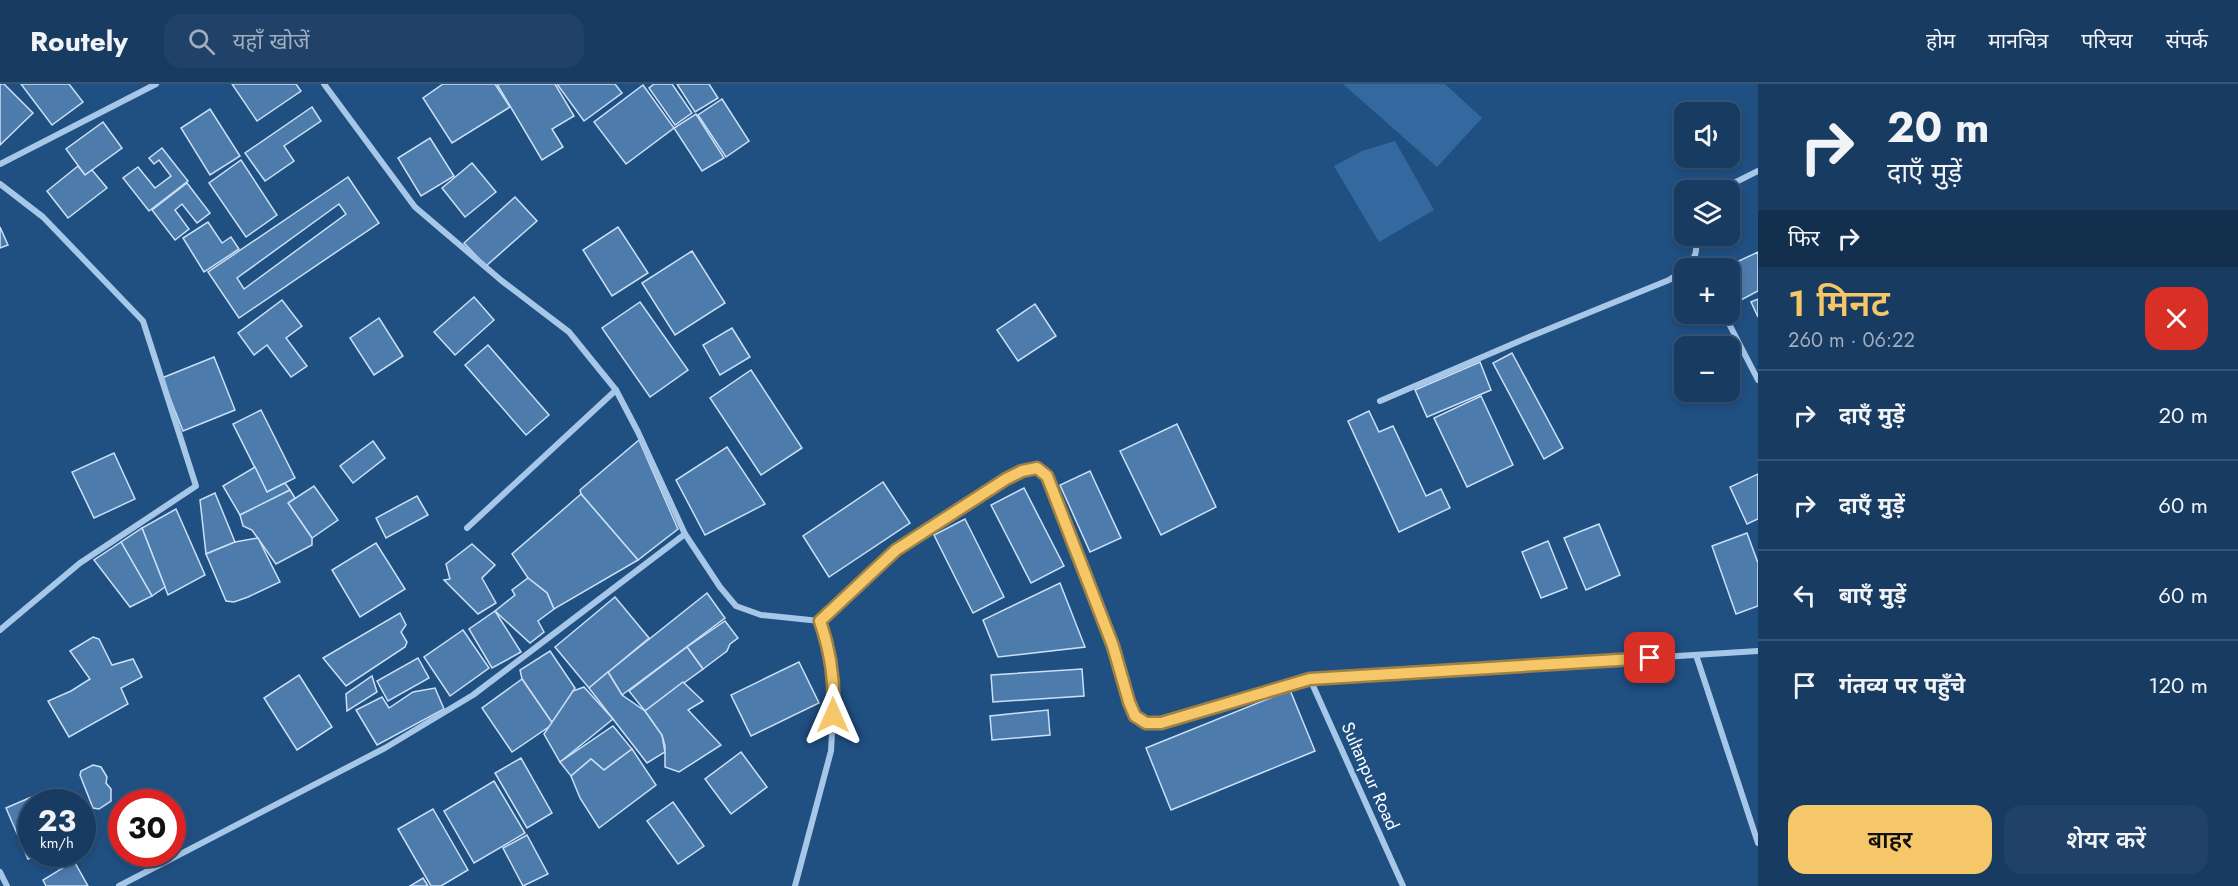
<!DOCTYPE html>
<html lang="hi">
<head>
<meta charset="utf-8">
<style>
  :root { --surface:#183b62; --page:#214268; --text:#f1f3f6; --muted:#9fadbe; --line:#365577; --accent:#f5c768 }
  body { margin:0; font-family:Jost,"Noto Sans Devanagari",sans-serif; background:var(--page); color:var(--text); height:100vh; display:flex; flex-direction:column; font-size:22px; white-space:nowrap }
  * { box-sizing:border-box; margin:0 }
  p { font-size:20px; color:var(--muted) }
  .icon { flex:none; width:33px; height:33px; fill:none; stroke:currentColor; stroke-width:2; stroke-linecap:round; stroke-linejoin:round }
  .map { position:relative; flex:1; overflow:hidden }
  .drawer { display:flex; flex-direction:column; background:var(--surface); width:480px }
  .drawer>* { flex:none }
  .banner { background:#183b62; color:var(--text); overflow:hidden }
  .controls { position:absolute; left:1674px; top:18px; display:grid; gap:12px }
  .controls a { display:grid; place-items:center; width:66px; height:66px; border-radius:12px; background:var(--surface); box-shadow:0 3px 9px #0003,0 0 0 2px var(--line); font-size:30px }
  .speed { position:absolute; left:18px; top:705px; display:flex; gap:12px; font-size:30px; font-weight:700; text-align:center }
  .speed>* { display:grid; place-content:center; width:78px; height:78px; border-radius:50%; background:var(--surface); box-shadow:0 3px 9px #0003,0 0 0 2px var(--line); line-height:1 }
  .speed small { font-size:15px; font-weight:400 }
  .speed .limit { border:9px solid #d22; background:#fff; color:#111 }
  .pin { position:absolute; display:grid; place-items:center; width:51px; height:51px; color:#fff; margin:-26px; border-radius:12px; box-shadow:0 3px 9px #0006 }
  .me { position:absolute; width:66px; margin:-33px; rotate:0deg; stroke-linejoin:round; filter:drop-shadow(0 0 4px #0008) }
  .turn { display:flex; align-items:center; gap:21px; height:126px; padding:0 30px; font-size:27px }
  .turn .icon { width:78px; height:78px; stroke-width:2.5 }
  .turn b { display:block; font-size:42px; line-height:51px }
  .then { display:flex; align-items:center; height:57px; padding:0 30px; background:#0003; gap:12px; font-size:22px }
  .round { display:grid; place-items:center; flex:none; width:63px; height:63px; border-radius:18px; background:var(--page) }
  .summary { display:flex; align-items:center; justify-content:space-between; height:102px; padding:0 30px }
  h1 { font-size:36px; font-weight:600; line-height:45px; color:var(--accent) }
  .action { display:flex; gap:12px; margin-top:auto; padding:12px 30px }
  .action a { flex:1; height:69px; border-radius:18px; background:var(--accent); color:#111; font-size:24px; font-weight:600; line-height:69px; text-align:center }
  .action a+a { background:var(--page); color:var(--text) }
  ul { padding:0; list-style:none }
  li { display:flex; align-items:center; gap:18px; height:90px; padding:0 30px; border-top:2px solid var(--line) }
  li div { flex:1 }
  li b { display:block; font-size:22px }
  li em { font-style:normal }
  header { display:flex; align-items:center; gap:36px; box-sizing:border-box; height:84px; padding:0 30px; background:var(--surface); border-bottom:2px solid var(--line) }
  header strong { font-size:28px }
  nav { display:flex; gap:33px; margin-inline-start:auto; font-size:21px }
  .search { width:420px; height:54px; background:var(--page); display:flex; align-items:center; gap:15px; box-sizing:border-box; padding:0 21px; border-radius:18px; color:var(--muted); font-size:22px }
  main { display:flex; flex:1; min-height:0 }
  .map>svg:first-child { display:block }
  .green { fill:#3469a0 }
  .building { fill:#4d7bac; stroke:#cbe0f6; stroke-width:1.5; fill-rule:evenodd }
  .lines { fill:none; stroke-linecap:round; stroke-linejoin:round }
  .street { stroke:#a7c7e8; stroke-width:6 }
  .route-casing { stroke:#9f8144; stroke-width:15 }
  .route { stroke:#f5c768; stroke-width:10 }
  .labels { text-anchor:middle; stroke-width:4.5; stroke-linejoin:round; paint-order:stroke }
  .street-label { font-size:18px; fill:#fff; stroke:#204f82 }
</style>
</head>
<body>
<header>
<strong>Routely</strong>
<div class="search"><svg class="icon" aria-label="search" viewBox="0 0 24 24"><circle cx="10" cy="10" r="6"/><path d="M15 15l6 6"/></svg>यहाँ खोजें</div>
<nav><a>होम</a><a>मानचित्र</a><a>परिचय</a><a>संपर्क</a></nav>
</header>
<main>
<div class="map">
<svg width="1758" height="802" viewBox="0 0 1758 802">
  <rect width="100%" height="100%" fill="#204f82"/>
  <g class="green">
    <polygon points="1343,0 1445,0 1482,34 1437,83"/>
    <polygon points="1395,57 1434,126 1379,158 1334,82 1362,67"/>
  </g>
  <g class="building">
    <polygon points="0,0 4,0 33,29 0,61"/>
    <polygon points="21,0 69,0 83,18 52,41"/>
    <polygon points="232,0 296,0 301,7 257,37"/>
    <polygon points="443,0 495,0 510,23 452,59 423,14"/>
    <polygon points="497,0 555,0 574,32 552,45 563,63 542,76"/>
    <polygon points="557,0 615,0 622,9 584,37"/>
    <polygon points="654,0 672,0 692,29 675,41 649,4"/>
    <polygon points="677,0 709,0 718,14 695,28"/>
    <polygon points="643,1 674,44 626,80 594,38"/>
    <polygon points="722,15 749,57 726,73 698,31"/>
    <polygon points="312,23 321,37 284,62 294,77 265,97 245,69"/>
    <polygon points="210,25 240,72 210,91 181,44"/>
    <polygon points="696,30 724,74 702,87 674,44"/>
    <polygon points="103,38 122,64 85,91 66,65"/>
    <polygon points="430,54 454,92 421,112 398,74"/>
    <polygon points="162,64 188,97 149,127 123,94 138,83 155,104 171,92 159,76 154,80 149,74"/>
    <polygon points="241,76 277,131 246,153 209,99"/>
    <polygon points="472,79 496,108 465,133 442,104"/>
    <polygon points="78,82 85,91 92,86 107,104 68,134 47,107"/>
    <path d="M348,93L379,139L239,234L208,188ZM339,120L346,130L244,205L237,194Z"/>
    <polygon points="187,99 210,129 197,139 182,120 175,126 189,145 175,156 152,126"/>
    <polygon points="515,113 537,137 486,182 464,159"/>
    <polygon points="208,138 222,159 231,153 239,165 204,188 183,154"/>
    <polygon points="0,143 8,161 0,164"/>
    <polygon points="618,143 648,189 612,212 583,166"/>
    <polygon points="692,167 725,219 675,251 642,199"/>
    <polygon points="1758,168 1758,207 1741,216 1730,191 1730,184 1726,183"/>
    <polygon points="474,213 494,236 455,271 434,248"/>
    <polygon points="1758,215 1758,233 1751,218"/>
    <polygon points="282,216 302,242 286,254 307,282 291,293 267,261 254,271 238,249"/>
    <polygon points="640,218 688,286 650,313 602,244"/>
    <polygon points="1035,220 1056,252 1018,277 997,246"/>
    <polygon points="379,234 403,272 374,291 350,254"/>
    <polygon points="732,244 750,273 720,291 703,261"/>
    <polygon points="488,261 549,331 526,351 465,281"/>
    <polygon points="1512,269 1563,364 1544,375 1493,279"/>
    <polygon points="214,273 235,326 183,347 162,294"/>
    <polygon points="1480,278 1491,306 1427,333 1415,306"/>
    <polygon points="751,286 802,364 761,391 710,314"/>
    <polygon points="1481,312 1513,381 1467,403 1434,334"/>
    <polygon points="261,326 295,394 267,408 233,340"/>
    <polygon points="1369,327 1379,348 1393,342 1426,412 1441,405 1450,424 1399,448 1348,337"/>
    <polygon points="1177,340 1216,423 1161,451 1120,367"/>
    <polygon points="639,356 678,445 638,476 581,410 580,406"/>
    <polygon points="373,357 385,374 353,399 340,382"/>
    <polygon points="727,363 765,420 705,451 676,396"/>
    <polygon points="114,369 135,415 94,434 72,388"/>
    <polygon points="255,383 267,408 285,399 290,406 240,431 223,402"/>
    <polygon points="1090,387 1121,454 1090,468 1060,401"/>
    <polygon points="1758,390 1758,435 1747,440 1730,403"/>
    <polygon points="883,398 910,439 829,493 803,452"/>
    <polygon points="314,402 338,436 312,454 288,419"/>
    <polygon points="1024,404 1064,482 1031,499 991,421"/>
    <polygon points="290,406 295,414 288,419 312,454 312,461 276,480 252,446 243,442 240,431"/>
    <polygon points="215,409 235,458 206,470 200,416"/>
    <polygon points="581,410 638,476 554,525 547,509 528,494 512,470"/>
    <polygon points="417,412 428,431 386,454 376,434"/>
    <polygon points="176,425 205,491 168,511 142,444"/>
    <polygon points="965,435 1004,513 973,529 934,451"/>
    <polygon points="1599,440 1620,491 1586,506 1564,454"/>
    <polygon points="142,444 165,503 152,512 121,458"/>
    <polygon points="1747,449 1758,479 1758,522 1736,530 1712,462"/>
    <polygon points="258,454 280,498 248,513 234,518 226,517 206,470 235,458"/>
    <polygon points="1548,457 1567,504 1541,514 1522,468"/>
    <polygon points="121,458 152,512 130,523 94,476"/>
    <polygon points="376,459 405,505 360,533 332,486"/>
    <polygon points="472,460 495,481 482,494 496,519 478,530 444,496 450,495 446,480"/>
    <polygon points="528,494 547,509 554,525 538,537 544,548 530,559 495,527 515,511 512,506"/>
    <polygon points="1060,499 1085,563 998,573 983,536"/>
    <polygon points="707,509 725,534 622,611 608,588"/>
    <polygon points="615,513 649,554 589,604 555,563"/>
    <polygon points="495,527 521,568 492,584 469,545"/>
    <polygon points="400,529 406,541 401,548 407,558 405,563 346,602 323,574"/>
    <polygon points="725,537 738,554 730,560 727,567 703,585 687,563"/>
    <polygon points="463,546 489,584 450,612 424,573"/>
    <polygon points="93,553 99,555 112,581 133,575 142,593 121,604 128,620 69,653 48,617 71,607 90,595 70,567"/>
    <polygon points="687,563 703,585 645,627 629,607"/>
    <polygon points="550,567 575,604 553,640 522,595 520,586"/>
    <polygon points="418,574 429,594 388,617 377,597"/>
    <polygon points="799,578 819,619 751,652 731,611"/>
    <polygon points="1082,585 1084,612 993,618 991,591"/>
    <polygon points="608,588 622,611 645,627 662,651 665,668 647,679 589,604"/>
    <polygon points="299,591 332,643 297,666 264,614"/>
    <polygon points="372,592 377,608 347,627 346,610"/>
    <polygon points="522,595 553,640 512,668 482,624"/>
    <polygon points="683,598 703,617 688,626 721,661 679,688 665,683 665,662 662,651 645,627"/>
    <polygon points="584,603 613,635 560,678 544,650 573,607"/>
    <polygon points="435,604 444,625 377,661 356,626 382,613 389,624 413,608"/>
    <polygon points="1290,606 1315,667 1171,726 1146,664"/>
    <polygon points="1048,626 1050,651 992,656 990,632"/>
    <polygon points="613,642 632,665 604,686 591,675 571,692 560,678"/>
    <polygon points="632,665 656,701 599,744 580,714 571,692 591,675 604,686"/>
    <polygon points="741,668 767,703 731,730 705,695"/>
    <polygon points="521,674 552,729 527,744 495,689"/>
    <polygon points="93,681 101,683 107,693 106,699 111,705 111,717 99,725 93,724 80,691 81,687"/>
    <polygon points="494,697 525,749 474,779 444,727"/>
    <polygon points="43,708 47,718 32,718 32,770 42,770 28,775 6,724"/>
    <polygon points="673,718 704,762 678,780 647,737"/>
    <polygon points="433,725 468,786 441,802 431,802 398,745"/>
    <polygon points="527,751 548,790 523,802 503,764"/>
    <polygon points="74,777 88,802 46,802 43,796"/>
    <polygon points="423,794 428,802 410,802"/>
  </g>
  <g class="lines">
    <g class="street">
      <polyline points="324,0 415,123 502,197 569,248 616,306 638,348 685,450 720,503 736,522 761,531 820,537 830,564 834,613 831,667 795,802"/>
      <polyline points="0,80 156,0"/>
      <polyline points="0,100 43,133 143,237 196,402 80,479 0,546"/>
      <polyline points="1720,106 1758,87"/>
      <polyline points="1696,174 1701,184"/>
      <path d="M1687,184C1696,173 1698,166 1695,152"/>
      <polyline points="1724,230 1758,296"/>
      <polyline points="1380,317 1529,253 1669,196 1684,186"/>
      <polyline points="467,444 616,306"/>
      <polyline points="820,537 896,466 1006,395 1022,387 1037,384 1047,392 1113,562 1129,618 1135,632 1146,639 1161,639 1310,595 1758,567"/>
      <polyline points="1696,571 1758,759"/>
      <polyline points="1310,595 1403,802"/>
      <polyline points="0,788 7,802"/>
      <polyline points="119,802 385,664 473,611 685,450"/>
    </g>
  </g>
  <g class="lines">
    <defs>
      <path id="route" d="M833,631C835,597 831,569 820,537L896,466L1006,395L1022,387L1037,384L1047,392L1113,562L1129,618L1135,632L1146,639H1161L1310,595L1650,574"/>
    </defs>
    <use href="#route" class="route-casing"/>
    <use href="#route" class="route"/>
  </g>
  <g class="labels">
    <g class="street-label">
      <text transform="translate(1370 692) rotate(66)" y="6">Sultanpur Road</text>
    </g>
  </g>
</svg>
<div class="controls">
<a><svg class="icon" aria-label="sound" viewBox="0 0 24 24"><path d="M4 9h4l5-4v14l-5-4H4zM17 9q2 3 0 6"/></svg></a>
<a><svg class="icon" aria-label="layers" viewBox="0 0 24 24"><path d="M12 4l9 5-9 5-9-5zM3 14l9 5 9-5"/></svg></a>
<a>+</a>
<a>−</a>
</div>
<div class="speed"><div>23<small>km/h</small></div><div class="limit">30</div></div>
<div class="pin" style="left:1650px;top:574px;background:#d93025"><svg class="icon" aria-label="arrive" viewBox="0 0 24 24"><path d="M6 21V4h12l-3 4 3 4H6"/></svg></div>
<svg class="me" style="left:833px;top:631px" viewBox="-20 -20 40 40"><path d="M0-17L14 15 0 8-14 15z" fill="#f5c768" stroke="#fff" stroke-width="4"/></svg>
</div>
<section class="drawer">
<div class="banner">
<div class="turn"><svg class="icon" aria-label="right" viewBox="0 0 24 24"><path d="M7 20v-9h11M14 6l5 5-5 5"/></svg><div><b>20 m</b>दाएँ मुड़ें</div></div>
<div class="then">फिर<svg class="icon" aria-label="right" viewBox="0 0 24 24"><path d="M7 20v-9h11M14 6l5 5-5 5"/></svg></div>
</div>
<div class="summary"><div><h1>1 मिनट</h1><p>260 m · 06:22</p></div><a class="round" style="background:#d93025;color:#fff"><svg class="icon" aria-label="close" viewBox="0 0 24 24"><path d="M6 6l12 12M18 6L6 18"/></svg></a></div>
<ul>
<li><svg class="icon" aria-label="right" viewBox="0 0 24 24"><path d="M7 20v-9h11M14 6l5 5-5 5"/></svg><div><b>दाएँ मुड़ें</b></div><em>20 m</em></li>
<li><svg class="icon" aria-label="right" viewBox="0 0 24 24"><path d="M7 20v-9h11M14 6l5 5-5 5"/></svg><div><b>दाएँ मुड़ें</b></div><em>60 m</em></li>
<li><svg class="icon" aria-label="left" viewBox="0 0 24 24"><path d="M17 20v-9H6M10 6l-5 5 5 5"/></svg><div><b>बाएँ मुड़ें</b></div><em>60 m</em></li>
<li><svg class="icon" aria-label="arrive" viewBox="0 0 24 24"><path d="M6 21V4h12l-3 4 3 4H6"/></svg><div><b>गंतव्य पर पहुँचे</b></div><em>120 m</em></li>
</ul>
<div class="action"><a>बाहर</a><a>शेयर करें</a></div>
</section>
</main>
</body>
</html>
